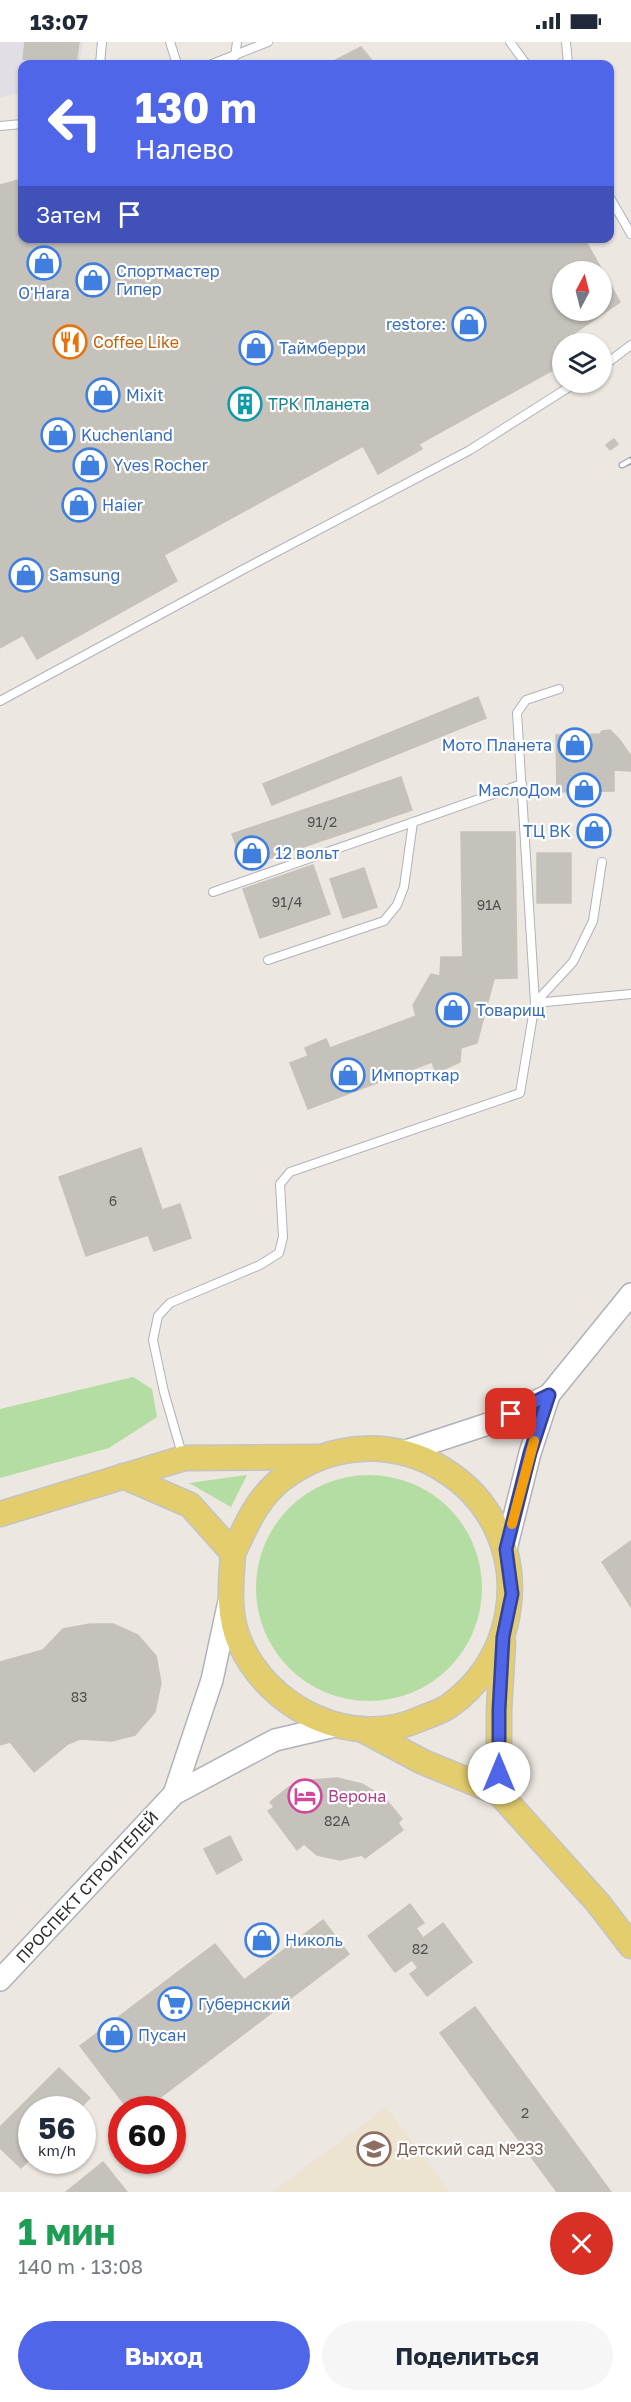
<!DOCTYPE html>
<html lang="ru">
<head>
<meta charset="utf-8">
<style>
  :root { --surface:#fff; --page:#f6f6f7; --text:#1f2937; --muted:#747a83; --accent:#5066e9 }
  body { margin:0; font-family:"Golos Text",sans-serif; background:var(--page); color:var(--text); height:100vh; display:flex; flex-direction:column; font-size:22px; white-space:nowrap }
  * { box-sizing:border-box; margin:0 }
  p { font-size:20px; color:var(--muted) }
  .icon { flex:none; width:33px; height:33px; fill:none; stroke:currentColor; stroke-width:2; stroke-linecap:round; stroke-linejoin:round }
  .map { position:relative; height:2150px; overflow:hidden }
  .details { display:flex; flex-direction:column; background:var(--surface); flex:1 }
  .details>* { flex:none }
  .banner { position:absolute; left:18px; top:18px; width:596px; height:183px; border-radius:12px; box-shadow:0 2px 4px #0004; background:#5066e9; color:#fff; overflow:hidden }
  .needle { width:39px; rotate:7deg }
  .buttons { position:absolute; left:552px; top:219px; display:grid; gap:12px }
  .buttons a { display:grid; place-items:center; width:60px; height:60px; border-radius:50%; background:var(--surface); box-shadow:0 2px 4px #0004; font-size:30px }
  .speed { position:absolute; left:18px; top:2054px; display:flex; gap:12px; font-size:30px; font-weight:700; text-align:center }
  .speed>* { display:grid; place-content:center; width:78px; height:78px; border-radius:50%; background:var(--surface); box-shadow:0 2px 4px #0004; line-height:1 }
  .speed small { font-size:15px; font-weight:400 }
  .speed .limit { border:9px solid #d22; background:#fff; color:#111 }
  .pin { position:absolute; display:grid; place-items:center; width:51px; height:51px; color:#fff; margin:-26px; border-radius:12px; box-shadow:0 3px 9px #0006 }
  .me { position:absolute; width:66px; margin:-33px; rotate:0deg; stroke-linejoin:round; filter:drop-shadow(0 0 4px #0008) }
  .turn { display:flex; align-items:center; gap:21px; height:126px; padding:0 18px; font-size:27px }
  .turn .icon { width:78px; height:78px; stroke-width:2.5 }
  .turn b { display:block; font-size:42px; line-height:51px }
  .then { display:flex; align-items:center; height:57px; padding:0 18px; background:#0003; gap:12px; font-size:22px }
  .round { display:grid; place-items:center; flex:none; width:63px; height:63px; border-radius:32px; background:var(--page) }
  .overview { display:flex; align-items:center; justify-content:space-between; height:102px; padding:0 18px }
  h1 { font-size:36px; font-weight:700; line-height:45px; color:#1e9e55 }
  .action { display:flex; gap:12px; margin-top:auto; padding:12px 18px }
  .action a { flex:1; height:69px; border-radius:36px; background:var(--accent); color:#fff; font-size:24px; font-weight:700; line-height:69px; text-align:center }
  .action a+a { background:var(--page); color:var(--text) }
  .status { display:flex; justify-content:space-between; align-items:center; height:42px; padding:0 30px; background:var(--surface); direction:ltr }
  .status svg { height:16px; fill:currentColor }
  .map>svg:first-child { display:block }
  .industrial { fill:#e1dfe5 }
  .education { fill:#ece4d1 }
  .green { fill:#b3dda2 }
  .building { fill:#c5c1bb; stroke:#c7c3b9; stroke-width:1.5; fill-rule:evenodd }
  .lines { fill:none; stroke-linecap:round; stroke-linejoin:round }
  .service-casing { stroke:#b0b1bb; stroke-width:10 }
  .secondary-casing { stroke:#b0b1bb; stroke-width:24 }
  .primary-casing { stroke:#c4c4c4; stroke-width:27 }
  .service { stroke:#fff; stroke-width:8 }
  .secondary { stroke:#fff; stroke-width:21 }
  .primary { stroke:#e3cd6d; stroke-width:24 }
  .rail-casing { stroke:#a3a4b4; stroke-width:7 }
  .rail { stroke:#fff; stroke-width:4.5; stroke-dasharray:14; stroke-linecap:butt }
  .route-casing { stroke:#344297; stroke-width:15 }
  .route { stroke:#5066e9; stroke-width:10 }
  .slow { stroke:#f59e0b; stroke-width:10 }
  .labels { text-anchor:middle; stroke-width:4.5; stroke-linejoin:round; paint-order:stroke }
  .number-label { font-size:14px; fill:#525150 }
  .shop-label { font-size:16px; fill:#366cbe; stroke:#fff; text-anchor:start }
  .food-label { font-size:16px; fill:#c56008; stroke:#fff; text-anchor:start }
  .culture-label { font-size:16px; fill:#0d838f; stroke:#fff; text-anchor:start }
  .hotel-label { font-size:16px; fill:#b23c85; stroke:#fff; text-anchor:start }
  .street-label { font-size:16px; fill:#2c2c2c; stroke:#fff }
  .education-label { font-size:16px; fill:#785e54; stroke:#fff; text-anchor:start }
</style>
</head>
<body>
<div class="status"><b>13:07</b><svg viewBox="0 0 49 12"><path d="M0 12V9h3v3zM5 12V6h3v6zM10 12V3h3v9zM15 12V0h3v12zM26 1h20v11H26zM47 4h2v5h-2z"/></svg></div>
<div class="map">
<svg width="631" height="2150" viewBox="0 0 631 2150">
  <rect width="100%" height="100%" fill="#ece7e0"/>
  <polygon class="industrial" points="0,0 83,0 79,22 22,22 22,50 0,56"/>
  <polygon class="education" points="386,2065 450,2150 272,2150"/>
  <g class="green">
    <polygon points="133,1335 152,1347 157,1375 109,1406 0,1436 0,1367"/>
    <polygon points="247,1433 231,1465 189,1441"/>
    <circle cx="369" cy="1546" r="113"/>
  </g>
  <g class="building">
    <polygon points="25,0 79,0 76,22 60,22 23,17"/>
    <polygon points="361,5 375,22 328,22"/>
    <path d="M22,137V196H584L620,260L575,291L582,302H562V323L419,402L422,407L378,432L363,404L164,513L177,539L37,617L23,593L0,606V143ZM562,230H602V268H562Z"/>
    <polygon points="614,397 618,402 610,408 606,403"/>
    <polygon points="478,655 486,676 272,763 263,742"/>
    <polygon points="610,688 619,697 631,714 631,729 614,728 614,749 557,750 556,693 600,692 602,689"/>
    <polygon points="401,735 412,768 244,825 232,792"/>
    <polygon points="461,790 515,790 517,936 463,937"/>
    <rect x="537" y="811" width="34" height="50"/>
    <polygon points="313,823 330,872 260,896 243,847"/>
    <polygon points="364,826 377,865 343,876 330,837"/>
    <polygon points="441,915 463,915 463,937 494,937 477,1001 461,1006 460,1020 436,1031 432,1020 308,1067 290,1021 308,1014 305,1006 326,997 330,1006 416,974 413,963 431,932 440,934"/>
    <polygon points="141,1106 162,1168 180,1162 191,1196 154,1209 148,1193 86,1214 59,1135"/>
    <polygon points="631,1499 631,1565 602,1520"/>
    <polygon points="90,1582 113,1582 138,1593 156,1614 161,1641 155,1670 135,1693 112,1699 80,1697 68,1702 34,1730 10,1700 0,1703 0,1620 43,1608 63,1587"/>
    <polygon points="337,1736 362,1742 384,1755 402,1777 398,1781 403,1788 365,1816 362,1813 340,1818 317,1813 304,1802 297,1808 268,1769 274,1765 270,1760 289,1745 312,1738"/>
    <polygon points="230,1794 242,1818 217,1832 204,1807"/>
    <polygon points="410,1862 424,1881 416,1886 423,1896 443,1881 472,1920 427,1954 410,1932 418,1926 412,1918 395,1930 368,1894"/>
    <polygon points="323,1878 349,1912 145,2067 128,2067 80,2004 215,1902 244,1938"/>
    <polygon points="475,1965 611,2150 557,2150 440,1991"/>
    <polygon points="59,2026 90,2056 79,2067 32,2067 32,2115 21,2126 0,2106 0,2085"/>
    <polygon points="103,2120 127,2150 66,2150"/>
  </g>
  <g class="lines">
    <defs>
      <g id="service">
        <polyline points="170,0 177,22"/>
        <polyline points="510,0 526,22"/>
        <polyline points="566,0 568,22"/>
        <polyline points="235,14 237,0"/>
        <polyline points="100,22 102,0"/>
        <polyline points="212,22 268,0"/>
        <polyline points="0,84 22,82"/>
        <polyline points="609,154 631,192"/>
        <polyline points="602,325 631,303"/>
        <polyline points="0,659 244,527 470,408 577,340"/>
        <polyline points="213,850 522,742"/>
        <polyline points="268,918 384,879 397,863 404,845 413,780"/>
        <polyline points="535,961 573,920 593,879 602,820"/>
        <polyline points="535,961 631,952"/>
        <polyline points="182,1412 164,1350 153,1298 158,1274 170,1261 260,1223 279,1211 283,1195 280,1142 290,1130 520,1051 535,961 517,671 526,658 559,647"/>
      </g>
      <g id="secondary">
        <polyline points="403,1410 491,1381 549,1353"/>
        <polyline points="506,1507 530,1411 549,1353 631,1252"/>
        <polyline points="174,1752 212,1638 229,1559"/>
        <polyline points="0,1938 174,1752 275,1698 335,1684"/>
      </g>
      <g id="primary">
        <path d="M123,1434L190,1463L233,1511C231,1542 227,1572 240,1601C269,1667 352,1708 420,1677C429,1673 441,1670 449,1664C479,1643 500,1611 507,1575C532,1446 387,1357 282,1437C257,1456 246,1484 233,1511"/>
        <polyline points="0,1472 184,1416 319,1415"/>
        <polyline points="363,1688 423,1720 499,1751 598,1861 631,1904"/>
        <polyline points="499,1751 499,1668 503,1601"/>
      </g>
    </defs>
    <use href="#service" class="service-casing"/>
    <use href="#secondary" class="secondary-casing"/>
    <use href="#primary" class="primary-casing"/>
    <use href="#service" class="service"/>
    <use href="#secondary" class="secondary"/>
    <use href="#primary" class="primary"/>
    <defs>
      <polyline id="rail" points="631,418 622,423 631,419"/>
    </defs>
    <use href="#rail" class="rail-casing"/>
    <use href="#rail" class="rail"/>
  </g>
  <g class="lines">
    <defs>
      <polyline id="route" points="499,1731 499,1668 503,1595 512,1552 506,1507 530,1411 549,1353 511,1372"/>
    </defs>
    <use href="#route" class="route-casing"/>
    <use href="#route" class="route"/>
    <polyline class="slow" points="512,1482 534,1399"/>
  </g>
  <defs>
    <symbol id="shop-ring" viewBox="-11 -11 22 22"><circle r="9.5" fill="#fff" stroke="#3f7fe0" stroke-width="1.5"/><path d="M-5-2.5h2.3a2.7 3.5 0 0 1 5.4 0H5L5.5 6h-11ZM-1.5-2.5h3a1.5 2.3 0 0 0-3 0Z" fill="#3f7fe0"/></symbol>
    <symbol id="restaurant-ring" viewBox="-11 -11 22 22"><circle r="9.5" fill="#fff" stroke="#e8710a" stroke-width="1.5"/><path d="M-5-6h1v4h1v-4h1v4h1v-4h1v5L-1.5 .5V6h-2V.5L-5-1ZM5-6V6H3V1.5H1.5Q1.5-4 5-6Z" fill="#e8710a"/></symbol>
    <symbol id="building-ring" viewBox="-11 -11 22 22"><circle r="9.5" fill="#fff" stroke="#0f9aa8" stroke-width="1.5"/><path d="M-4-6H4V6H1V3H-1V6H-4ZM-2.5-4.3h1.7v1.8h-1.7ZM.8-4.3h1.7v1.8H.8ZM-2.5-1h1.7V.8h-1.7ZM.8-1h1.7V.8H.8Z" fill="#0f9aa8"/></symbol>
    <symbol id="hotel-ring" viewBox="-11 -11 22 22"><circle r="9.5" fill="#fff" stroke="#d1479c" stroke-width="1.5"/><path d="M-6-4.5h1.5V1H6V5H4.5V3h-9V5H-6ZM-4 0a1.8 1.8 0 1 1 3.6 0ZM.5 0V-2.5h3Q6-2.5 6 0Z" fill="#d1479c"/></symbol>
    <symbol id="supermarket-ring" viewBox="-11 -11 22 22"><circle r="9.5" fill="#fff" stroke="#3f7fe0" stroke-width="1.5"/><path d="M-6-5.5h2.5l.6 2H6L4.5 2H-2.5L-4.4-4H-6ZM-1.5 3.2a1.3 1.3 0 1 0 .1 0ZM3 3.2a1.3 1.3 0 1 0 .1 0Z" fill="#3f7fe0"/></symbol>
    <symbol id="school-ring" viewBox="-11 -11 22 22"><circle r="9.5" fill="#fff" stroke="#8d6e63" stroke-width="1.5"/><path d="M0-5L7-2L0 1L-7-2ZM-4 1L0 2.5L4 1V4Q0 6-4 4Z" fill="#8d6e63"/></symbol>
  </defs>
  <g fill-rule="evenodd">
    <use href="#shop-ring" x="25" y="202" width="38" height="38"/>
    <use href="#shop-ring" x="74" y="219" width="38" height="38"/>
    <use href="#shop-ring" x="450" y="263" width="38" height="38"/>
    <use href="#restaurant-ring" x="51" y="281" width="38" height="38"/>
    <use href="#shop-ring" x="237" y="287" width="38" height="38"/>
    <use href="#shop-ring" x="84" y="334" width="38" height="38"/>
    <use href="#building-ring" x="226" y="343" width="38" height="38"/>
    <use href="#shop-ring" x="39" y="374" width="38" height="38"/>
    <use href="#shop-ring" x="71" y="404" width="38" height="38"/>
    <use href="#shop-ring" x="60" y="444" width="38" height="38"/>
    <use href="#shop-ring" x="7" y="514" width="38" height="38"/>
    <use href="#shop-ring" x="556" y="684" width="38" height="38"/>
    <use href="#shop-ring" x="565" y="729" width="38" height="38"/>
    <use href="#shop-ring" x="575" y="770" width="38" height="38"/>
    <use href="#shop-ring" x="233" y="792" width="38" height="38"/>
    <use href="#shop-ring" x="434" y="949" width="38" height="38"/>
    <use href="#shop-ring" x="329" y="1014" width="38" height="38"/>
    <use href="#hotel-ring" x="286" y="1735" width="38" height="38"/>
    <use href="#shop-ring" x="243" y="1879" width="38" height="38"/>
    <use href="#supermarket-ring" x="156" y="1943" width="38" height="38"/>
    <use href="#shop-ring" x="96" y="1974" width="38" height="38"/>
    <use href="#school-ring" x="355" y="2088" width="38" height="38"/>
  </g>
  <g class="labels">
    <g class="number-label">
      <text x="322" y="785">91/2</text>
      <text x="287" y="865">91/4</text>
      <text x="489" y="868">91А</text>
      <text x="113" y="1164">6</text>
      <text x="79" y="1660">83</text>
      <text x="337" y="1784">82А</text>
      <text x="420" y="1912">82</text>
      <text x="525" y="2076">2</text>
    </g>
    <g class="shop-label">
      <text x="116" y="235">Спортмастер<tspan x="116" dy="18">Гипер</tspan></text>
      <text x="44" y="257" text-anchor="middle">O'Hara</text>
      <text x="446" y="288" text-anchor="end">restore:</text>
      <text x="279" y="312">Таймберри</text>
      <text x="126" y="359">Mixit</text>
      <text x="81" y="399">Kuchenland</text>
      <text x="113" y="429">Yves Rocher</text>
      <text x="102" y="469">Haier</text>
      <text x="49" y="539">Samsung</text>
      <text x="552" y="709" text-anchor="end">Мото Планета</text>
      <text x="561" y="754" text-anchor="end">МаслоДом</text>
      <text x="571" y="795" text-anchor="end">ТЦ ВК</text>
      <text x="275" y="817">12 вольт</text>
      <text x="476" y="974">Товарищ</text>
      <text x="371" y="1039">Импорткар</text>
      <text x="285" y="1904">Николь</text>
      <text x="198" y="1968">Губернский</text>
      <text x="138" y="1999">Пусан</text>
    </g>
    <g class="food-label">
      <text x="93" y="306">Coffee Like</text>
    </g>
    <g class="culture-label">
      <text x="268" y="368">ТРК Планета</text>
    </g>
    <g class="hotel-label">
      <text x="328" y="1760">Верона</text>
    </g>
    <g class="street-label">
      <text transform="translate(87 1845) rotate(-47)" y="6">ПРОСПЕКТ СТРОИТЕЛЕЙ</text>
    </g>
    <g class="education-label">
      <text x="397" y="2113">Детский сад №233</text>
    </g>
  </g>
</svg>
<div class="buttons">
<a><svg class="needle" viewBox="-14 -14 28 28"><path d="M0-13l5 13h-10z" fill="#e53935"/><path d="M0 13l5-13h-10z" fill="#747a83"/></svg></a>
<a><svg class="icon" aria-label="layers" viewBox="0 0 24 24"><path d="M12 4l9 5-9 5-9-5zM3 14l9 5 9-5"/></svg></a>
</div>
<div class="speed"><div>56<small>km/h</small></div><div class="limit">60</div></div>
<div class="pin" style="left:511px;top:1372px;background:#d93025"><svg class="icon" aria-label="arrive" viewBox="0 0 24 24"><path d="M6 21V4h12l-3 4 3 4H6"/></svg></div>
<svg class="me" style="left:499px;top:1731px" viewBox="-20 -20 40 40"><circle r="19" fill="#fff"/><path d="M0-13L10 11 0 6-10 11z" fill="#5066e9"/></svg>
<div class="banner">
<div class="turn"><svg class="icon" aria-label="left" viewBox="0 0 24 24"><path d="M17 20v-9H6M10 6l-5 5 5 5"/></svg><div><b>130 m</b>Налево</div></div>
<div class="then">Затем<svg class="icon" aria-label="arrive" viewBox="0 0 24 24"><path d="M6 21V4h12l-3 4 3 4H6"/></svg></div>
</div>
</div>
<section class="details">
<div class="overview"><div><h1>1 мин</h1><p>140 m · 13:08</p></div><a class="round" style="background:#d93025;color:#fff"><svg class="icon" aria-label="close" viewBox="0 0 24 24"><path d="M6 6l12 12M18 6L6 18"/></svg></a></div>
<div class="action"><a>Выход</a><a>Поделиться</a></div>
</section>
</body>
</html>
